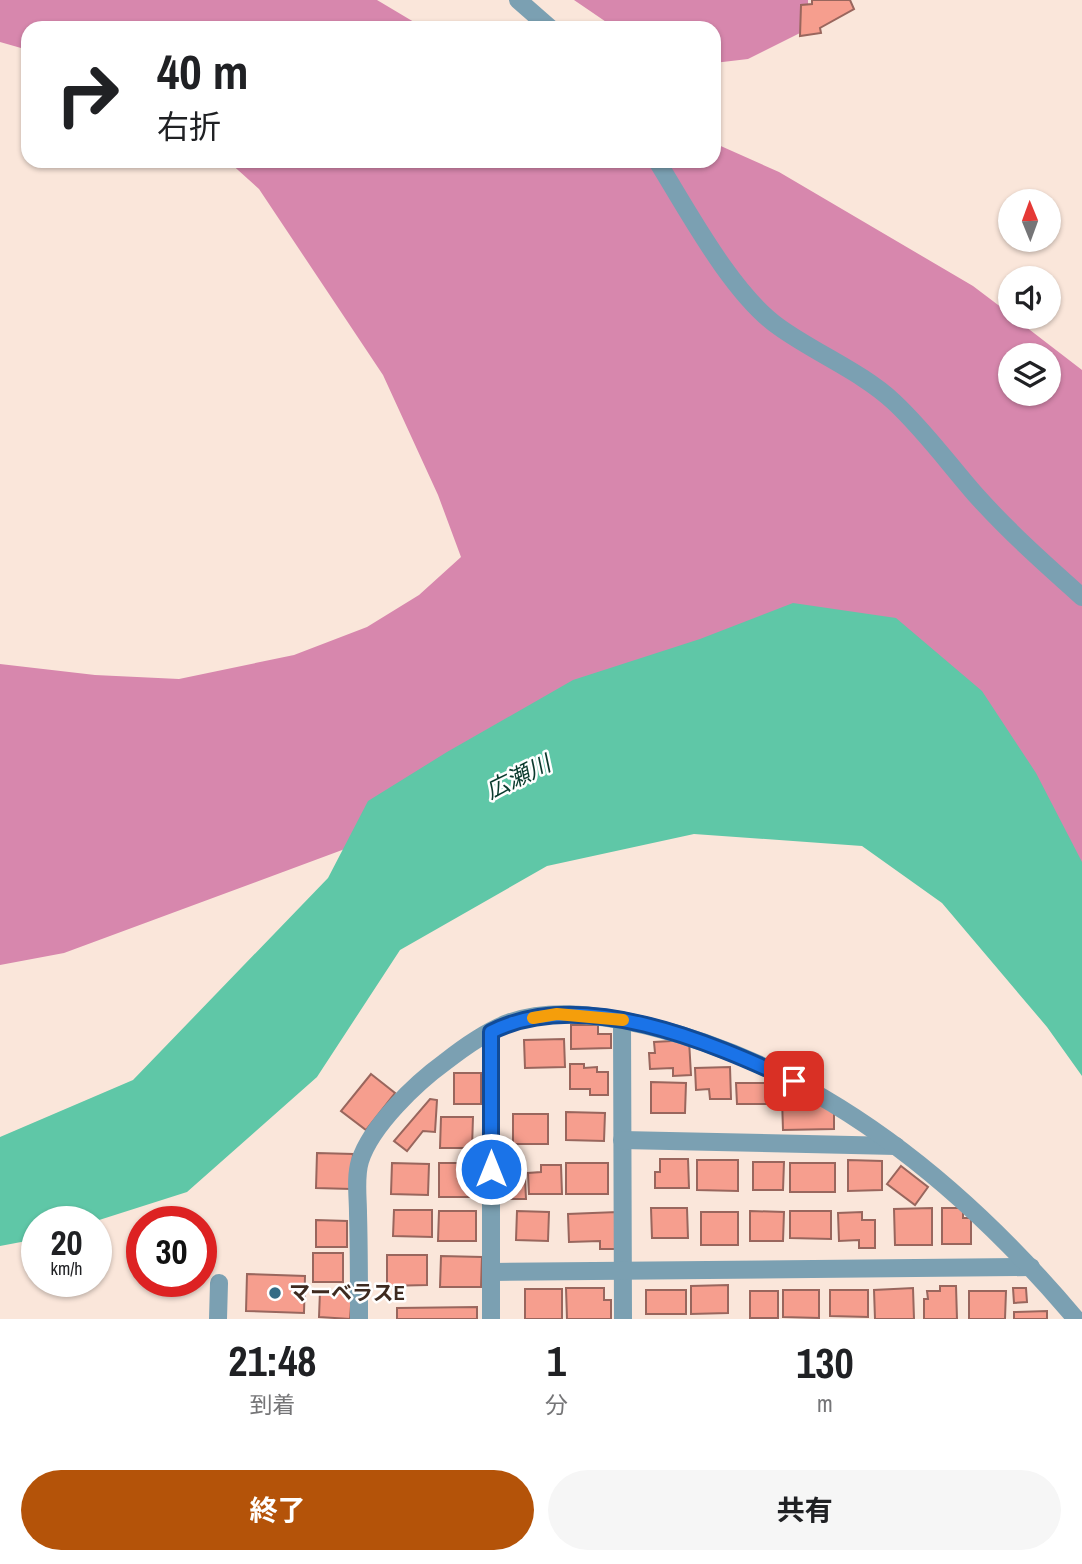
<!DOCTYPE html>
<html lang="ja">
<head>
<meta charset="utf-8">
<style>
  :root { --surface:#fff; --page:#f6f6f6; --text:#202124; --muted:#757577; --accent:#b45309 }
  body { margin:0; font-family:"Archivo Narrow","Noto Sans JP",sans-serif; background:var(--page); color:var(--text); height:100vh; display:flex; flex-direction:column; font-size:26px; white-space:nowrap }
  * { box-sizing:border-box; margin:0 }
  p { font-size:23px; color:var(--muted) }
  .icon { flex:none; width:38px; height:38px; fill:none; stroke:currentColor; stroke-width:2; stroke-linecap:round; stroke-linejoin:round }
  .map { position:relative; height:1319px; overflow:hidden }
  .drawer { display:flex; flex-direction:column; background:var(--surface); flex:1 }
  .drawer>* { flex:none }
  .guide { position:absolute; left:21px; top:21px; width:700px; height:147px; border-radius:21px; box-shadow:0 2px 5px #0004; background:#fff; color:var(--text); overflow:hidden }
  .needle { width:46px; rotate:359deg }
  .controls { position:absolute; left:998px; top:189px; display:grid; gap:14px }
  .controls a { display:grid; place-items:center; width:63px; height:63px; border-radius:50%; background:var(--surface); box-shadow:0 2px 5px #0004; font-size:35px }
  .speed { position:absolute; left:21px; top:1206px; display:flex; gap:14px; font-size:35px; font-weight:700; text-align:center }
  .speed>* { display:grid; place-content:center; width:91px; height:91px; border-radius:50%; background:var(--surface); box-shadow:0 2px 5px #0004; line-height:1 }
  .speed small { font-size:18px; font-weight:400 }
  .speed .limit { border:10px solid #d22; background:#fff; color:#111 }
  .pin { position:absolute; display:grid; place-items:center; width:60px; height:60px; color:#fff; margin:-30px; border-radius:14px; box-shadow:0 4px 10px #0006 }
  .me { position:absolute; width:77px; margin:-38px; rotate:0deg; stroke-linejoin:round; filter:drop-shadow(0 0 5px #0008) }
  .turn { display:flex; align-items:center; gap:24px; height:147px; padding:0 21px; font-size:32px }
  .turn .icon { width:91px; height:91px; stroke-width:2.5 }
  .turn b { display:block; font-size:49px; line-height:60px }
  .eta { display:flex; justify-content:space-evenly; align-items:center; height:119px; text-align:center }
  .eta b { font-size:42px; font-weight:700; line-height:49px }
  .action { display:flex; gap:14px; margin-top:auto; padding:14px 21px }
  .action a { flex:1; height:80px; border-radius:42px; background:var(--accent); color:#fff; font-size:28px; font-weight:700; line-height:80px; text-align:center }
  .action a+a { background:var(--page); color:var(--text) }
  .map>svg:first-child { display:block }
  .forest { fill:#d787ad; fill-rule:evenodd }
  .water { fill:#5fc7a7 }
  .building { fill:#f69e8e; stroke:#99665d; stroke-width:2 }
  .lines { fill:none; stroke-linecap:round; stroke-linejoin:round }
  .street { stroke:#7ba0b2; stroke-width:18 }
  .route-casing { stroke:#114b97; stroke-width:18 }
  .route { stroke:#1a73e8; stroke-width:12 }
  .slow { stroke:#f59e0b; stroke-width:12 }
  .poi-dot { fill:#336b85; stroke:#fff; stroke-width:2.5 }
  .labels { text-anchor:middle; stroke-width:5; stroke-linejoin:round; paint-order:stroke }
  .poi-label { font-size:21px; font-weight:bold; fill:#3e2b20; stroke:#fff; text-anchor:start }
  .water-label { font-size:23px; font-style:italic; fill:#0a3a2d; stroke:#fff }
</style>
</head>
<body>
<div class="map">
<svg width="1082" height="1319" viewBox="0 0 1082 1319">
  <rect width="100%" height="100%" fill="#fae6da"/>
  <g class="forest">
    <polygon points="0,0 377,0 424,28 28,28 28,50 0,42"/>
    <polygon points="574,0 808,0 808,29 748,59 714,63 714,28 615,28"/>
    <path d="M714,143L779,172L973,286L1010,314V317H1013L1082,370V1064L907,837L676,805L361,843L64,953L0,965V664L95,675L179,679L294,655L367,627L419,595L461,557L438,495L383,375L259,189L228,161H714ZM1010,355H1048V394H1010Z"/>
  </g>
  <polygon class="water" points="793,603 896,618 982,691 1036,773 1082,862 1082,1076 1047,1027 942,903 862,846 694,834 547,866 400,950 317,1077 187,1192 96,1221 37,1222 37,1239 0,1246 0,1137 133,1080 328,878 368,801 447,752 573,680 700,639"/>
  <g class="building">
    <polygon points="812,0 850,0 854,9 820,28 821,33 800,36 801,5 812,4"/>
    <polygon points="571,1025 598,1025 598,1034 611,1034 611,1048 571,1049"/>
    <polygon points="564,1039 565,1067 525,1068 524,1040"/>
    <polygon points="689,1040 691,1075 673,1076 673,1068 650,1069 649,1053 655,1053 654,1042"/>
    <polygon points="570,1064 584,1064 584,1068 597,1067 597,1072 608,1072 608,1095 590,1095 590,1089 570,1089"/>
    <polygon points="730,1067 731,1099 710,1099 709,1089 696,1090 695,1068"/>
    <rect x="454" y="1073" width="27" height="31"/>
    <polygon points="371,1074 395,1093 366,1130 341,1111"/>
    <polygon points="651,1082 686,1083 685,1113 651,1113"/>
    <polygon points="736,1083 775,1083 776,1104 737,1104"/>
    <polygon points="430,1099 437,1100 435,1132 423,1131 407,1151 394,1141"/>
    <polygon points="782,1099 803,1099 804,1103 826,1103 834,1109 834,1129 783,1130"/>
    <polygon points="566,1112 605,1113 604,1141 566,1140"/>
    <rect x="513" y="1114" width="35" height="30"/>
    <polygon points="441,1117 473,1117 472,1148 440,1148"/>
    <polygon points="317,1153 353,1154 351,1189 316,1188"/>
    <polygon points="660,1159 688,1159 689,1188 655,1188 655,1172 660,1172"/>
    <polygon points="697,1160 738,1160 738,1191 697,1190"/>
    <polygon points="848,1160 882,1161 882,1190 848,1191"/>
    <polygon points="753,1162 784,1162 783,1190 753,1190"/>
    <polygon points="392,1163 429,1164 428,1195 391,1194"/>
    <polygon points="439,1163 484,1163 484,1174 475,1174 476,1197 439,1197"/>
    <rect x="566" y="1163" width="42" height="31"/>
    <rect x="790" y="1163" width="45" height="29"/>
    <polygon points="541,1165 561,1165 562,1194 529,1194 528,1173 541,1172"/>
    <polygon points="901,1166 928,1187 915,1205 887,1184"/>
    <polygon points="508,1178 525,1178 526,1199 508,1199"/>
    <polygon points="651,1208 687,1208 688,1238 652,1238"/>
    <polygon points="932,1208 932,1245 895,1245 894,1209"/>
    <polygon points="942,1208 963,1208 963,1218 971,1218 971,1244 942,1244"/>
    <polygon points="394,1210 432,1210 432,1237 393,1236"/>
    <polygon points="439,1211 476,1211 476,1241 438,1241"/>
    <polygon points="517,1211 549,1212 548,1241 516,1240"/>
    <polygon points="750,1211 784,1212 783,1241 750,1241"/>
    <polygon points="790,1211 831,1211 831,1239 790,1238"/>
    <polygon points="617,1212 618,1249 600,1249 600,1241 569,1242 568,1214"/>
    <rect x="701" y="1212" width="37" height="33"/>
    <polygon points="862,1212 862,1220 875,1220 875,1248 859,1248 859,1240 839,1241 838,1213"/>
    <polygon points="316,1220 347,1221 347,1247 316,1247"/>
    <rect x="313" y="1253" width="30" height="29"/>
    <polygon points="387,1255 427,1255 427,1285 387,1286"/>
    <polygon points="441,1256 482,1257 481,1287 440,1287"/>
    <polygon points="247,1274 305,1276 304,1313 246,1311"/>
    <polygon points="728,1285 728,1313 691,1314 691,1286"/>
    <polygon points="940,1286 956,1286 957,1319 924,1319 924,1299 928,1299 927,1291 940,1291"/>
    <polygon points="566,1288 604,1288 604,1300 611,1300 611,1319 567,1319"/>
    <polygon points="913,1288 914,1319 875,1319 874,1290"/>
    <polygon points="1013,1288 1026,1288 1027,1302 1014,1303"/>
    <rect x="525" y="1289" width="37" height="30"/>
    <rect x="646" y="1290" width="40" height="24"/>
    <polygon points="783,1290 819,1290 819,1318 783,1317"/>
    <polygon points="830,1290 868,1290 868,1317 830,1316"/>
    <polygon points="320,1291 352,1293 350,1319 319,1317"/>
    <rect x="750" y="1291" width="28" height="27"/>
    <polygon points="969,1291 1006,1291 1005,1319 969,1319"/>
    <polygon points="477,1307 477,1319 397,1319 397,1308"/>
    <polygon points="1047,1311 1047,1319 1014,1319 1014,1312"/>
  </g>
  <g class="lines">
    <g class="street">
      <polyline points="518,0 550,28"/>
      <path d="M657,161C688,211 732,294 779,327C815,353 862,372 894,402C925,431 948,463 975,494C1008,531 1045,564 1082,597"/>
      <polyline points="622,1020 623,1319"/>
      <polyline points="622,1140 896,1146"/>
      <polyline points="492,1272 1031,1267"/>
      <polyline points="218,1319 219,1283"/>
      <path d="M359,1319C359,1284 359,1249 358,1213C358,1197 355,1177 360,1161C371,1126 416,1083 445,1062C464,1047 485,1032 508,1023C552,1007 604,1016 648,1026C822,1068 963,1185 1076,1319"/>
      <polyline points="491,1319 491,1032"/>
    </g>
  </g>
  <g class="lines">
    <defs>
      <path id="route" d="M491,1169V1032C581,986 710,1042 794,1081"/>
    </defs>
    <use href="#route" class="route-casing"/>
    <use href="#route" class="route"/>
    <polyline class="slow" points="533,1018 557,1014 623,1020"/>
  </g>
  <circle class="poi-dot" cx="275" cy="1293" r="7"/>
  <g class="labels">
    <g class="poi-label">
      <text x="289" y="1300">マーベラスE</text>
    </g>
    <g class="water-label">
      <text transform="translate(518 777) rotate(-26)" y="8">広瀬川</text>
    </g>
  </g>
</svg>
<div class="controls">
<a><svg class="needle" viewBox="-14 -14 28 28"><path d="M0-13l5 13h-10z" fill="#e53935"/><path d="M0 13l5-13h-10z" fill="#757577"/></svg></a>
<a><svg class="icon" aria-label="sound" viewBox="0 0 24 24"><path d="M4 9h4l5-4v14l-5-4H4zM17 9q2 3 0 6"/></svg></a>
<a><svg class="icon" aria-label="layers" viewBox="0 0 24 24"><path d="M12 4l9 5-9 5-9-5zM3 14l9 5 9-5"/></svg></a>
</div>
<div class="speed"><div>20<small>km/h</small></div><div class="limit">30</div></div>
<div class="pin" style="left:794px;top:1081px;background:#d93025"><svg class="icon" aria-label="arrive" viewBox="0 0 24 24"><path d="M6 21V4h12l-3 4 3 4H6"/></svg></div>
<svg class="me" style="left:491px;top:1169px" viewBox="-20 -20 40 40"><circle r="17" fill="#1a73e8" stroke="#fff" stroke-width="3"/><path d="M0-11L8 9 0 5-8 9z" fill="#fff"/></svg>
<div class="guide">
<div class="turn"><svg class="icon" aria-label="right" viewBox="0 0 24 24"><path d="M7 20v-9h11M14 6l5 5-5 5"/></svg><div><b>40 m</b>右折</div></div>
</div>
</div>
<section class="drawer">
<div class="eta">
<div><b>21:48</b><p>到着</p></div>
<div><b>1</b><p>分</p></div>
<div><b>130</b><p>m</p></div>
</div>
<div class="action"><a>終了</a><a>共有</a></div>
</section>
</body>
</html>
